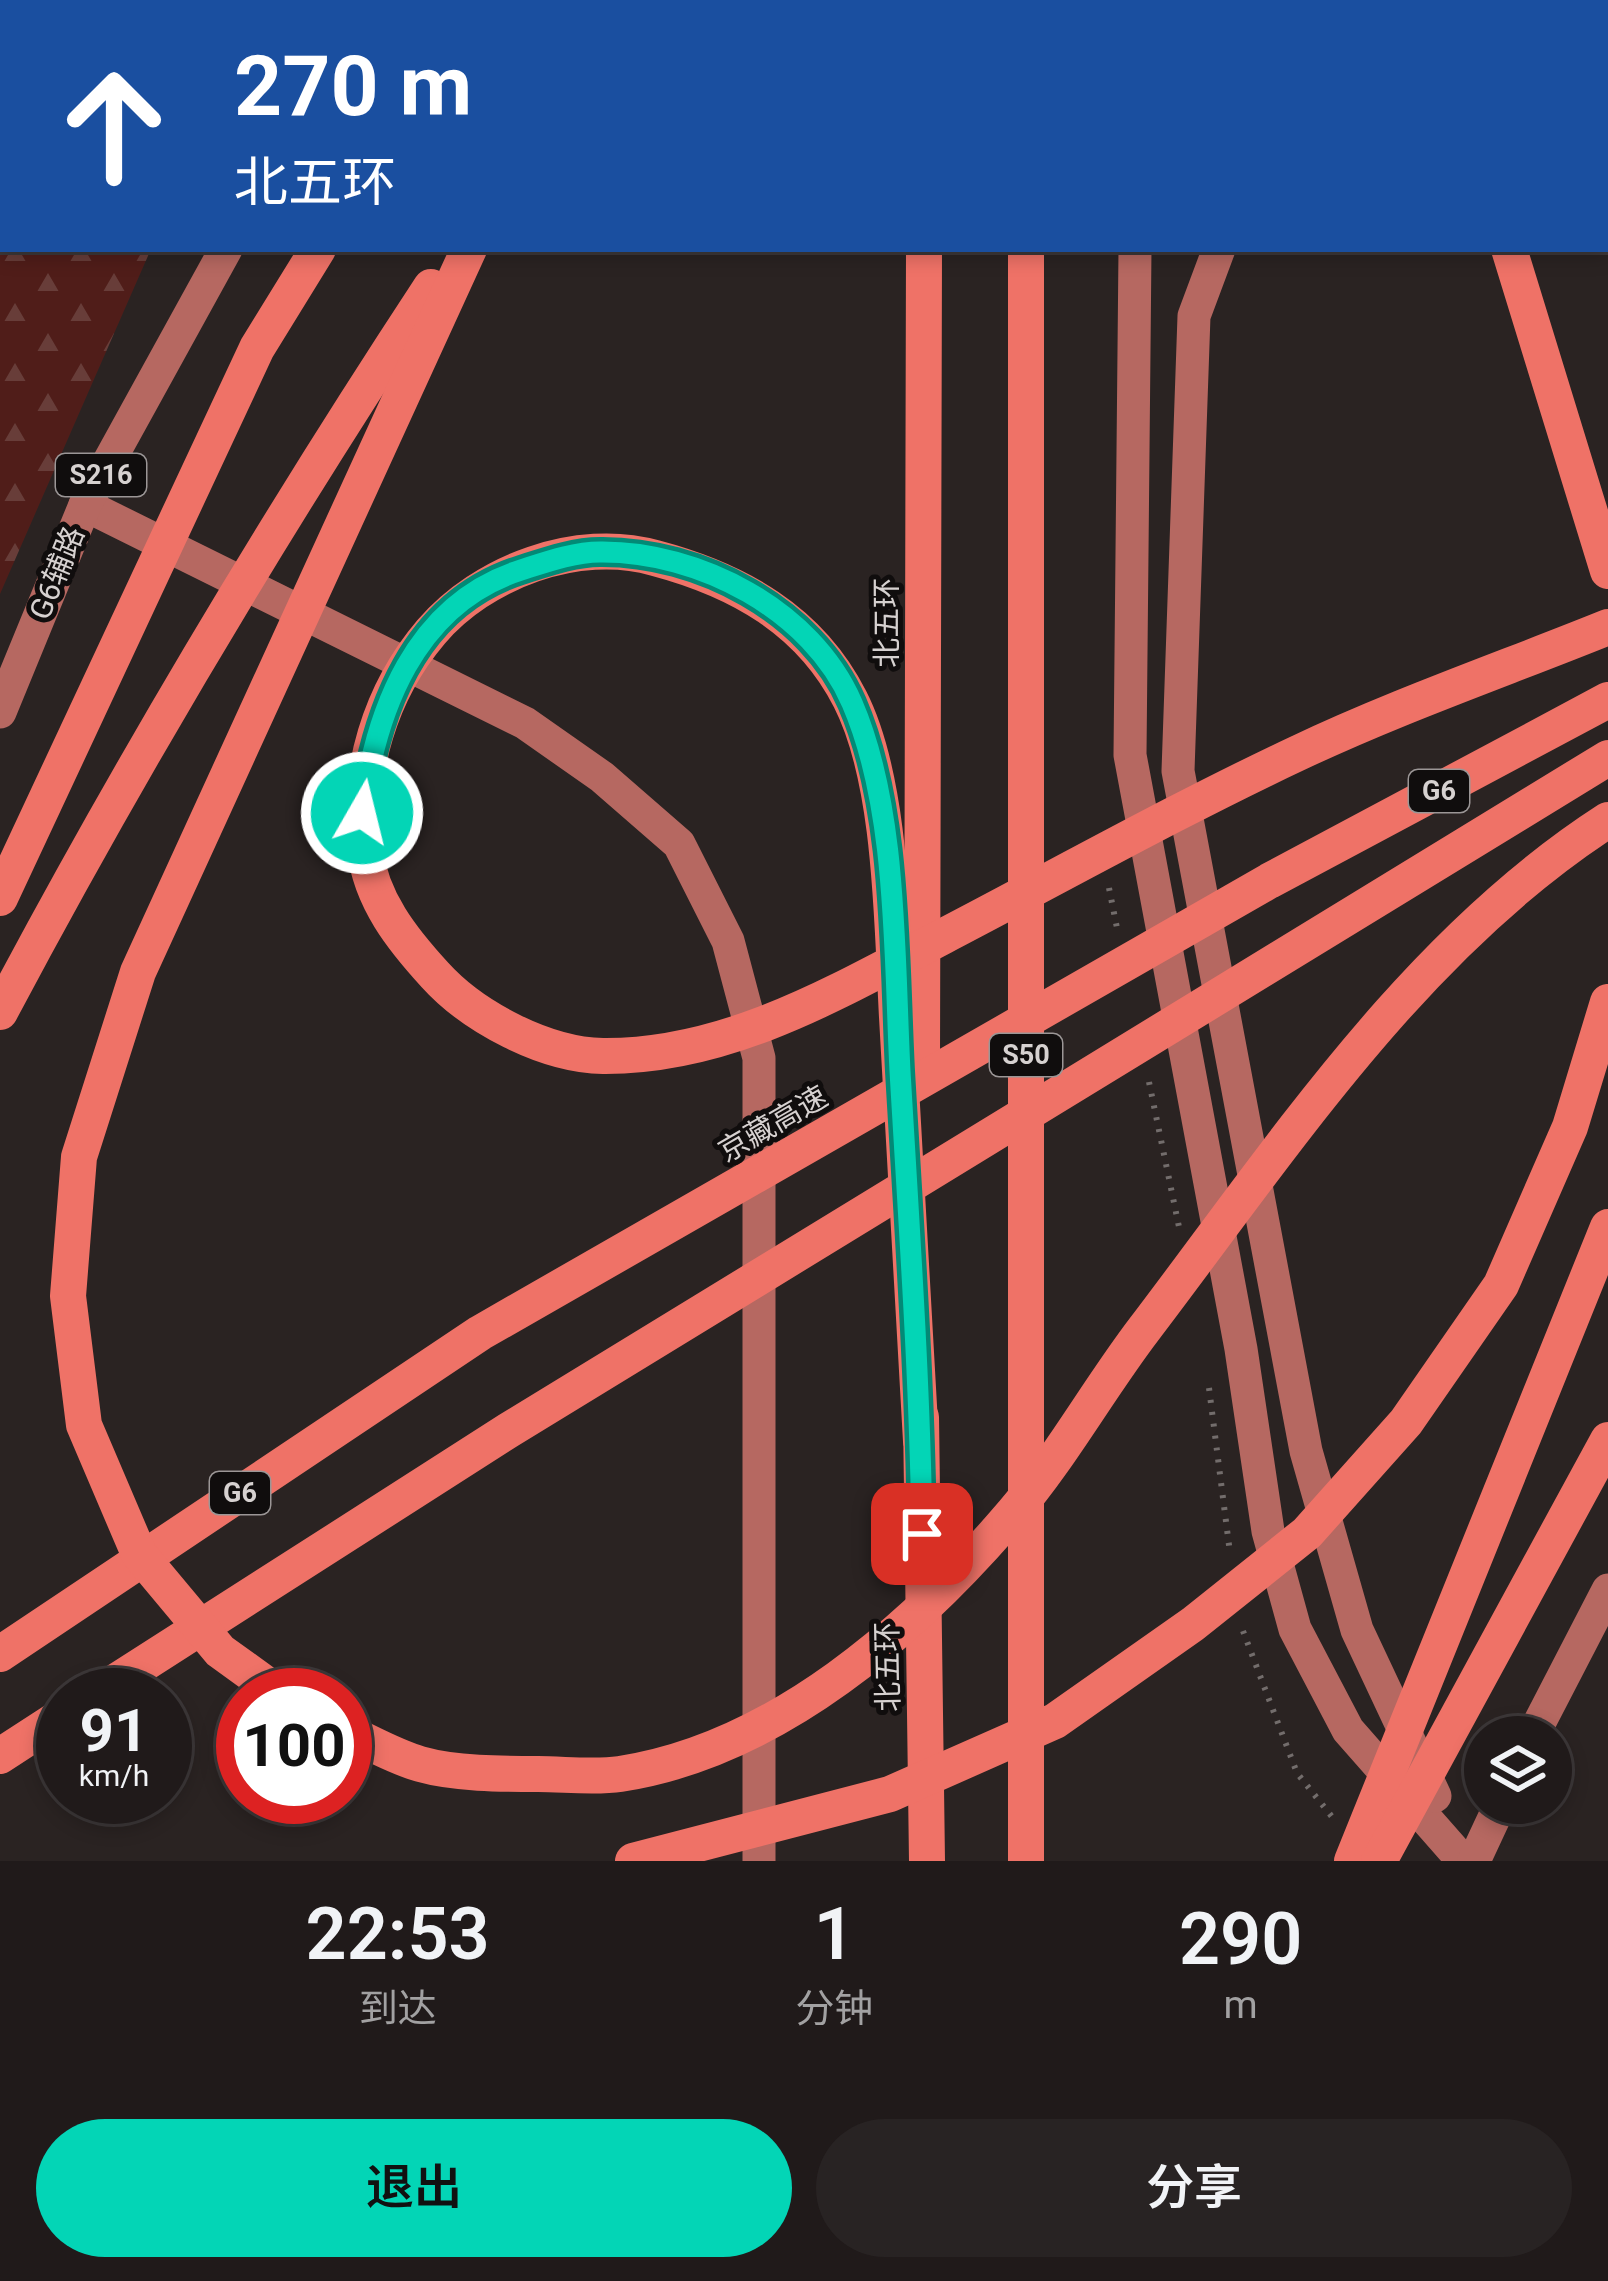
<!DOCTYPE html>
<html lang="zh">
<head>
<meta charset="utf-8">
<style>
  :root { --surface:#201a1a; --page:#282323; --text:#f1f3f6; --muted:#a2a1a2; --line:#3d3839; --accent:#03d5b6 }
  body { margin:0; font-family:Roboto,"Noto Sans SC",sans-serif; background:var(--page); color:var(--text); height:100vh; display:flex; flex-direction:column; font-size:45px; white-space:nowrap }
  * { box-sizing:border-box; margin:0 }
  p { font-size:39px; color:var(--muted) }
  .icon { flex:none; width:66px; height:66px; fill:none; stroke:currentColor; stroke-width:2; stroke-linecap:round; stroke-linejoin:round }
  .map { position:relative; height:1861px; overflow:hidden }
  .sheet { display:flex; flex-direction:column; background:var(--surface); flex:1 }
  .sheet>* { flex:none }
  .banner { position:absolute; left:0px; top:0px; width:1608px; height:252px; box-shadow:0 6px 18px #0003,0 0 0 3px var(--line); background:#1a4fa0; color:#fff; overflow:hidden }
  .buttons { position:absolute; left:1464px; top:1716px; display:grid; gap:24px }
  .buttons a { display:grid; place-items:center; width:108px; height:108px; border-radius:50%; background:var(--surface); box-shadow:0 6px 18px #0003,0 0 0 3px var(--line); font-size:60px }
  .speed { position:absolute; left:36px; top:1668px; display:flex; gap:24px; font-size:60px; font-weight:700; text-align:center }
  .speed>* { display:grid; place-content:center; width:156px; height:156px; border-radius:50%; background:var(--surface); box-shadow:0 6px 18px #0003,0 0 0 3px var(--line); line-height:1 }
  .speed small { font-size:30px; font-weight:400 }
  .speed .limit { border:18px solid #d22; background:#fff; color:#111 }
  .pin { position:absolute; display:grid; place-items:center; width:102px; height:102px; color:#fff; margin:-51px; border-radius:24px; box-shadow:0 6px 18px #0006 }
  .me { position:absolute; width:132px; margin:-66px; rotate:8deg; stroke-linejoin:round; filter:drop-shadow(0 0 9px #0008) }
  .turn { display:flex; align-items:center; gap:42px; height:252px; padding:0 36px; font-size:54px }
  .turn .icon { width:156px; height:156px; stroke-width:2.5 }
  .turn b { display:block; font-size:84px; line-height:102px }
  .eta { display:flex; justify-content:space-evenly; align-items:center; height:204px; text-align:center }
  .eta b { font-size:72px; font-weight:600; line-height:84px }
  .primary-button { display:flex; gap:24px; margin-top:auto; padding:24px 36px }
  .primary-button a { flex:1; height:138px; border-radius:72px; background:var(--accent); color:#111; font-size:48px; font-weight:600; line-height:138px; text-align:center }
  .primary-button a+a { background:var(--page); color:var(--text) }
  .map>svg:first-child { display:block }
  .forest { fill:url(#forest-firs) }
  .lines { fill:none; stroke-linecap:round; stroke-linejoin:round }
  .path { stroke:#736d6c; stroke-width:6; stroke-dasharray:3 9; stroke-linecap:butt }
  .tertiary { stroke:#615958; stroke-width:33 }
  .primary { stroke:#b66861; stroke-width:33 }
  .motorway { stroke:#ef7267; stroke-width:36 }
  .route-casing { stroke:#028a76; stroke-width:30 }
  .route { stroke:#03d5b6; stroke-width:21 }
  .labels { text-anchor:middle; stroke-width:10; stroke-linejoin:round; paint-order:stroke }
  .shield { fill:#100d0d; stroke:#9b9696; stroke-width:3 }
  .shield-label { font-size:27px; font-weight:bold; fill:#d6d1d0 }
  .street-label { font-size:30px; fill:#d6d1d0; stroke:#100d0d }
</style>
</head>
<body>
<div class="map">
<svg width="1608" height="1861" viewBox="0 0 1608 1861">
  <defs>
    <pattern id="forest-firs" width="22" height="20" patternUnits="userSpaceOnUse" patternTransform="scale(3)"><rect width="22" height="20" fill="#501d19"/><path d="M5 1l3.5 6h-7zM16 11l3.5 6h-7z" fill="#683d39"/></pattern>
  </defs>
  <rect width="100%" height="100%" fill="#2a2322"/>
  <polygon class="forest" points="0,0 325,0 3,3 3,249 151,249 0,594"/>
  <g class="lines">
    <g class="path">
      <polyline points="1180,3 1180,0"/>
      <polyline points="1109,888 1117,928"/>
      <polyline points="1149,1082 1179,1227"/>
      <polyline points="1209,1388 1230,1553"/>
      <polyline points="1243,1631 1297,1773 1333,1818"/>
    </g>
    <g class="tertiary">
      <polyline points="1583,0 1585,3"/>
      <polyline points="1605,27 1608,30"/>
    </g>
    <g class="primary">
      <polyline points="411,3 415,0"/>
      <polyline points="1137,3 1137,0"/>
      <polyline points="1135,249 1130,755 1241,1349 1268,1531 1295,1629 1348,1730 1463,1861"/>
      <polyline points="1219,249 1194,316 1178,771 1306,1451 1357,1630 1435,1796"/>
      <polyline points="85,505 525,723 602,777 679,844 728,941 759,1058 759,1861"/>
      <polyline points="0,712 85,505 226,249"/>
      <polyline points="1532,1737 1608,1590"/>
      <polyline points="1474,1861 1501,1803"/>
    </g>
    <g class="motorway">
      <polyline points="1410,0 1411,3"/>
      <polyline points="1512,0 1516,3"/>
      <polyline points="505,3 508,0"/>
      <polyline points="594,3 596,0"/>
      <polyline points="925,3 925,0"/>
      <polyline points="1026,3 1026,0"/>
      <polyline points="1605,91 1608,95"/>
      <polyline points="1509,249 1608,571"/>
      <polyline points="0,898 257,348 318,249"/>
      <path d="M0,1012C132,763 276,523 431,287"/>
      <polyline points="922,1061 924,249"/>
      <polyline points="921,1417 927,1861"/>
      <path d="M921,1441C913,1299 905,1158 897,1017C892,925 892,781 850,699C810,620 738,580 655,558C577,536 482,572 431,632C380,692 356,772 365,850C371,900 402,939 435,975C473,1017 545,1055 603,1056C728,1057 837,992 944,936C1061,875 1177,810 1296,754C1397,706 1504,669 1608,627"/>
      <polyline points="0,1654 480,1333 1269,881 1608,700"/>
      <polyline points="95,1695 509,1430 1608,758"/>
      <polyline points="281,1695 220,1651 139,1554 84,1425 68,1296 79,1157 138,972 469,249"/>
      <path d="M345,1731C369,1742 395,1757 420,1764C455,1774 501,1774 538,1774C564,1774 594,1778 620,1774C777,1750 914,1629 1013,1513C1062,1456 1099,1388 1145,1328C1282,1148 1415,944 1608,820"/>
      <polyline points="0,1756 63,1715"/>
      <polyline points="633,1861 890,1794 1055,1721 1193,1624 1307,1533 1406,1422 1501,1285 1570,1127 1608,1002"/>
      <polyline points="1026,1861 1026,249"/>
      <polyline points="1352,1861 1608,1227"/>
      <polyline points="1379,1861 1608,1440"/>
    </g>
  </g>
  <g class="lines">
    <defs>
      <path id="route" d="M362,813C375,712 414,604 521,570C546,562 574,552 600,552C699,551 812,610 852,703C898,809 894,957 900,1071C909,1226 920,1380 922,1534"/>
    </defs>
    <use href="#route" class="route-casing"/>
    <use href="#route" class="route"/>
  </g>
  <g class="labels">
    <g class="shield">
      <rect x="56" y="454" width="90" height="42" rx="9"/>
      <rect x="1409" y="770" width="60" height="42" rx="9"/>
      <rect x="990" y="1034" width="72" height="42" rx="9"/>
      <rect x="210" y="1472" width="60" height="42" rx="9"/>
    </g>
    <g class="shield-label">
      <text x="101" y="484">S216</text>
      <text x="1439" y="800">G6</text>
      <text x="1026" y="1064">S50</text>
      <text x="240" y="1502">G6</text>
    </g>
    <g class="street-label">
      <text transform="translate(57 573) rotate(-68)" y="10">G6辅路</text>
      <text transform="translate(887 623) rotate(-90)" y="10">北五环</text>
      <text transform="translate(773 1124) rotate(-30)" y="10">京藏高速</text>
      <text transform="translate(888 1667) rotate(-91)" y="10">北五环</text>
    </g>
  </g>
</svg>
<div class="buttons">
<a><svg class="icon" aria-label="layers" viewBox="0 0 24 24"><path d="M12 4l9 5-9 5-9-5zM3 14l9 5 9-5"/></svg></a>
</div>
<div class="speed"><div>91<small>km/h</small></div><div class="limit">100</div></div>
<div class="pin" style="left:922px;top:1534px;background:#d93025"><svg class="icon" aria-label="arrive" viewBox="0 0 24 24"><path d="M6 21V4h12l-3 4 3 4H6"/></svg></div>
<svg class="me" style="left:362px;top:813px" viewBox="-20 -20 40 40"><circle r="17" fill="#03d5b6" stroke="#fff" stroke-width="3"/><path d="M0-11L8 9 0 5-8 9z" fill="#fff"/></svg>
<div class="banner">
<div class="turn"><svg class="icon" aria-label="ahead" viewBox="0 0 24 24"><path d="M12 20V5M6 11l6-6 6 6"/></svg><div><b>270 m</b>北五环</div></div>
</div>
</div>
<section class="sheet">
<div class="eta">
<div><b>22:53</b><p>到达</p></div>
<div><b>1</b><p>分钟</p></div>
<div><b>290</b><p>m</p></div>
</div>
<div class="primary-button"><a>退出</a><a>分享</a></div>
</section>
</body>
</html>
